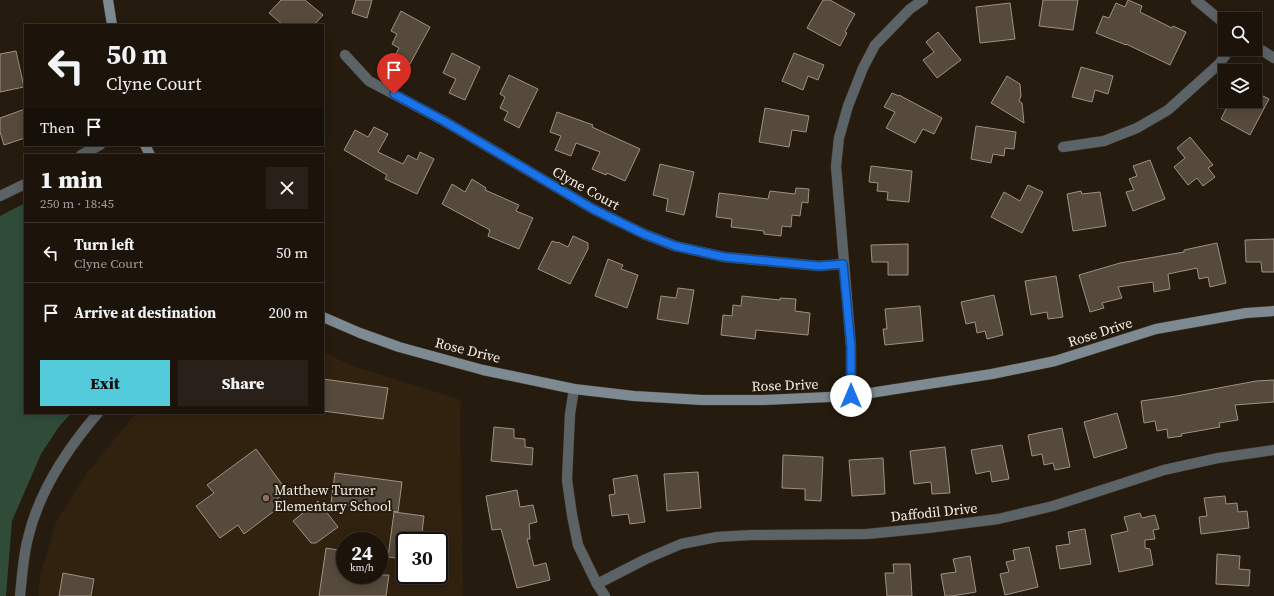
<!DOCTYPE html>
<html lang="en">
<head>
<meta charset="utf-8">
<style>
  :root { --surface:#1c140b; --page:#292119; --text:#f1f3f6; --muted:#a09e9d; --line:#3a332c; --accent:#53cbdb }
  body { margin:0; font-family:"Source Serif 4",serif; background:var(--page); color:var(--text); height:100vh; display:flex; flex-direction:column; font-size:15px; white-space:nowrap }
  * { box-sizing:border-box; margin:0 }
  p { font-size:13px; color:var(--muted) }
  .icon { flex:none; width:22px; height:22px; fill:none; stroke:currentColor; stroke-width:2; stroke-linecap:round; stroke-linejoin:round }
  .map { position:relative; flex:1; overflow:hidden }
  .panel { position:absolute; left:24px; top:154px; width:300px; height:260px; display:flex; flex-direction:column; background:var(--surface); border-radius:0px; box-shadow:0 2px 10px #0003,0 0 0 1px var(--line) }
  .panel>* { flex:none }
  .top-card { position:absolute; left:24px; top:24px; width:300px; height:122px; border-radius:0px; box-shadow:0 2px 10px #0003,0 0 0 1px var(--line); background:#1c140b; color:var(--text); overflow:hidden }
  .controls { position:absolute; left:1218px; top:12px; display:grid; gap:8px }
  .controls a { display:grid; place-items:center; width:44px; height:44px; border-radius:0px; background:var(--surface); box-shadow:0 2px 10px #0003,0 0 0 1px var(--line); font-size:20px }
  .speed { position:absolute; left:336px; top:532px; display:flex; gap:8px; font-size:20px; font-weight:700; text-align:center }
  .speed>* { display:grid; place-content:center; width:52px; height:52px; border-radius:50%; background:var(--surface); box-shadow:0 2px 10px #0003,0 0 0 1px var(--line); line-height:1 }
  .speed small { font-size:10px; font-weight:400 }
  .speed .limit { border:2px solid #111; border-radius:6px; background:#fff; color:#111 }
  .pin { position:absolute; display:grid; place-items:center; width:34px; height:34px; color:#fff; margin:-41px -17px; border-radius:50% 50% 50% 0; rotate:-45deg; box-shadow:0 0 4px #0007 }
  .pin .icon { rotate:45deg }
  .me { position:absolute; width:44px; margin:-22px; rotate:0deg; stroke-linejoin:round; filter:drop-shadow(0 0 3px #0008) }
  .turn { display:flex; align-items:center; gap:14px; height:84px; padding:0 16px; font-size:18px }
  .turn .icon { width:52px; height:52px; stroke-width:2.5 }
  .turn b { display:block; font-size:28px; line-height:34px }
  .then { display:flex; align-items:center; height:38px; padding:0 16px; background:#0003; gap:8px; font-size:15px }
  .round { display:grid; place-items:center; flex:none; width:42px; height:42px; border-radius:0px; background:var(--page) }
  .summary { display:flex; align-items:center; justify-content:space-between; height:68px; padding:0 16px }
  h1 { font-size:24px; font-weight:800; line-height:30px }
  .button { display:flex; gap:8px; margin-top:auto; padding:8px 16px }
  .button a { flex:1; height:46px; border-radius:0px; background:var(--accent); color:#111; font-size:16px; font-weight:800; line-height:46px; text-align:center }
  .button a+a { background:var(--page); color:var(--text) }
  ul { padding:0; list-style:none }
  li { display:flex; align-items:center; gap:12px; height:60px; padding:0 16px; border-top:1px solid var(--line) }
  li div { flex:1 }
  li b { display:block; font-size:15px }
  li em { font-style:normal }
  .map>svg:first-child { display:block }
  .built { fill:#31210f; fill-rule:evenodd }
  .green { fill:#314b39 }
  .building { fill:#564a3c; stroke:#9f9182 }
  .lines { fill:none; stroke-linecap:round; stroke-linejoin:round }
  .minor-casing { stroke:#43392d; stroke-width:11 }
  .secondary-casing { stroke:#43392d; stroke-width:11 }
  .minor { stroke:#5b6367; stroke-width:10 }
  .secondary { stroke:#7e8a92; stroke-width:10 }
  .route-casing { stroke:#114b97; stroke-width:10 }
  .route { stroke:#1a73e8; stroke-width:7 }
  .education-dot { fill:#8d6e63; stroke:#261b0f; stroke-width:1.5 }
  .labels { text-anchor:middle; stroke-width:4; stroke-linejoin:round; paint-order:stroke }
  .street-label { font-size:14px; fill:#f5eee5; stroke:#261b0f }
  .poi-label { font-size:14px; fill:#f5eee5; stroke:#261b0f; text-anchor:start }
</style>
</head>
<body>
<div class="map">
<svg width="1274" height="596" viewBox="0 0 1274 596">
  <rect width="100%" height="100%" fill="#261b0f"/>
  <path class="built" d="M323,352L353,366L462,400L460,414L463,596H38L40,575L56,522L86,474L136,413H323ZM345,541H379V575H345ZM405,541H439V575H405Z"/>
  <polygon class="green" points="25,203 25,413 71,413 58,428 41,454 12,521 6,596 0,596 0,216"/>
  <g class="building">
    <polygon points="281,0 305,0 323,15 314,25 283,25 269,13"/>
    <polygon points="356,0 372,0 367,18 352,13"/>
    <polygon points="823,0 830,0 855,14 845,32 847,33 840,46 807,28"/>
    <polygon points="1043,0 1078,0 1073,30 1039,26"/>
    <polygon points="1128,0 1142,6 1140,12 1172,28 1173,26 1186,32 1170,65 1126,44 1126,45 1096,33 1103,16 1109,18 1116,3 1125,7"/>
    <polygon points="1010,3 1015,39 980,43 976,7"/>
    <polygon points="401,11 430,27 410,64 395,56 399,48 392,44 397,34 391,31"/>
    <polygon points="938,32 961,60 937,78 923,60 934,52 926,42"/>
    <polygon points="16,51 24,87 0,92 0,54"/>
    <polygon points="452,53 480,67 465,100 449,93 456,79 443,73"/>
    <polygon points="794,53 824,65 818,80 808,76 803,90 782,81"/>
    <polygon points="1081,67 1113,76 1108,94 1095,90 1092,102 1072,97"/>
    <polygon points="509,75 538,89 519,128 504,120 508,112 500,108 505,97 500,94"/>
    <polygon points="1007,76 1020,84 1021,96 1019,101 1022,103 1024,123 991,103"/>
    <polygon points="1255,92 1269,99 1250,135 1221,119 1230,101 1255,101"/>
    <polygon points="892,93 899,96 899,95 942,118 934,134 923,129 915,143 886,128 895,112 884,107"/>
    <polygon points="765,108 809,116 806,132 792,130 789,147 759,142"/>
    <polygon points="25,109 25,138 4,145 0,132 0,118"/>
    <polygon points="557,112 593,125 592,127 640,149 625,181 607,173 606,175 592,169 600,152 576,143 571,156 555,150 561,136 550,132"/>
    <polygon points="976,126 1016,132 1014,149 1005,148 1004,156 993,154 991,163 971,159"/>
    <polygon points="374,127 388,134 378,152 403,164 408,155 417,160 420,152 434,159 417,194 385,179 387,175 344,150 355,130 368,137"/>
    <polygon points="1190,137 1213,165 1208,168 1215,177 1203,186 1197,178 1188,185 1174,167 1185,158 1177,148"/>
    <polygon points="1150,160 1165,199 1133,211 1126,192 1134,190 1129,179 1137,176 1133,166"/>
    <polygon points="660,164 694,172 684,215 666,211 668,199 653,195"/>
    <polygon points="871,166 912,171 909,202 887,200 888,192 877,191 878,183 869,182"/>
    <polygon points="472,179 486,188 485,190 519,205 516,211 533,218 519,249 488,236 490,230 442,204 452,184 465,192"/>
    <polygon points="1028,185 1043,192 1022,233 991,217 1004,192 1020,201"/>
    <polygon points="796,188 809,189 808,203 802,202 800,216 792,215 791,227 782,226 781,236 764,234 764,231 731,227 732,219 716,217 719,193 768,199 770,191 795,194"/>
    <polygon points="1081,191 1082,194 1100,192 1106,226 1073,231 1067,194"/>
    <polygon points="573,236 588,243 588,249 570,284 538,269 552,241 558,243 558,242 568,247"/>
    <polygon points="1274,239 1274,272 1262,272 1261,262 1246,262 1245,240"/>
    <polygon points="1217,243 1226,283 1210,287 1208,277 1199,279 1197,268 1168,274 1170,289 1154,292 1153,282 1118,287 1122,298 1102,303 1104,308 1090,312 1079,275 1120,263 1184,252 1184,250"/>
    <polygon points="908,244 908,275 888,275 888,262 872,262 871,245"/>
    <polygon points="608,259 623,265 621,269 638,275 627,308 595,296"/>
    <polygon points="1056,276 1063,317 1048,319 1047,312 1031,315 1025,281"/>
    <polygon points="678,288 694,290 688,324 657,319 661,296 676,298"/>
    <polygon points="994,295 1003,335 987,339 985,331 977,333 975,322 966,324 961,302"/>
    <polygon points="742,296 780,300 780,298 796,299 795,311 810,313 808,335 756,330 755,339 721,335 723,315 732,316 733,305 741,306"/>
    <polygon points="920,306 923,341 885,345 883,329 887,329 885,309"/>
    <polygon points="323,379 388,388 383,419 323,411"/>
    <polygon points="1274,380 1274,402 1235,405 1238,420 1219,423 1220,427 1181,434 1182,436 1168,438 1167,429 1157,431 1155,421 1144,423 1141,401 1176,396 1256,381"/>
    <polygon points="1117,413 1127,448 1094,458 1084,422"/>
    <polygon points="494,427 514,429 514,438 525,439 525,447 533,448 532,465 491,461"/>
    <polygon points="1062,428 1070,467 1055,470 1053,463 1044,465 1042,454 1032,456 1028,435"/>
    <polygon points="1002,445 1009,479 992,482 990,471 976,474 971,450"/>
    <polygon points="945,447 950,493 932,494 931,482 914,484 910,451"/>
    <polygon points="256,449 287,491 277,499 282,505 244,534 238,525 220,538 196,506 214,493 207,485"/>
    <polygon points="783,455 823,457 821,501 805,500 805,489 782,488"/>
    <polygon points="883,458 885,494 852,496 849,460"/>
    <polygon points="698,472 701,508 667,511 664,474"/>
    <polygon points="335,473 402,482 398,512 331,503"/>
    <polygon points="637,475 645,522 630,524 628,514 612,516 609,495 615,494 613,479"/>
    <polygon points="517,490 520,507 533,505 537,522 529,524 530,539 527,539 534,566 546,563 550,580 517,588 501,529 492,530 486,496"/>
    <polygon points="1225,496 1226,504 1237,503 1238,512 1247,511 1249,528 1201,534 1199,517 1207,516 1204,498"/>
    <polygon points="318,501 338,527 316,543 311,543 293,521"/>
    <polygon points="394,512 424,516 421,541 405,541 405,559 388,557"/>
    <polygon points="1140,513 1142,518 1155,515 1159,529 1153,530 1155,539 1145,540 1145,548 1150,549 1153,565 1119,572 1111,535 1128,531 1124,517"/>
    <polygon points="1085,529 1091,564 1060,569 1056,546 1070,544 1068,532"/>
    <polygon points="1029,547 1038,587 1005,595 1000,574 1009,572 1006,562 1015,560 1013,550"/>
    <polygon points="326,548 345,551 345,575 389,575 386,596 319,596"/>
    <polygon points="1217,554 1240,556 1239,569 1250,570 1249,586 1216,584"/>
    <polygon points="970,556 976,592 952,596 945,596 941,574 956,572 953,559"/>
    <polygon points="893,564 910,564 912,596 887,596 885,573 894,573"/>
    <polygon points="63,573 94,579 91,596 59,596"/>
  </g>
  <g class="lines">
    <defs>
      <g id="minor">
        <polyline points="1196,0 1225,24"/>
        <polyline points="1255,46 1274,58"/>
        <polyline points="345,55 369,81 444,121 593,209 644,234 675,246 724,257 819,266 843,264"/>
        <polyline points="1063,147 1104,141 1137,128 1168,110 1219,64 1230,49"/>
        <polyline points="81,155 100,145"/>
        <polyline points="0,196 25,184"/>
        <polyline points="574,389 570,414 567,480 572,515 578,545 597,584 605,596"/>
        <polyline points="851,396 851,347 836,166 839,138 848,106 863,68 875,45 910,9 923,0"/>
        <polyline points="597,584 646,559 681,544 717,537 751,535 867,534 928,528 998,519 1053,506 1164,470 1218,458 1274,450"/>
        <path d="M20,596C22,577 23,557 28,538C39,491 67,449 98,413"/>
      </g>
      <g id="secondary">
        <polyline points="108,0 112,25"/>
        <polyline points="145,145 150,155"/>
        <polyline points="323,317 360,333 399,347 483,370 574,389 634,396 702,400 764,400 851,396 992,374 1055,361 1156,329 1246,313 1274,311"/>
      </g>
    </defs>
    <use href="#minor" class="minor-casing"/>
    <use href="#secondary" class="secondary-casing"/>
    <use href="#minor" class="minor"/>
    <use href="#secondary" class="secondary"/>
  </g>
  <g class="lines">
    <defs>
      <polyline id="route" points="394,94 444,121 593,209 644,234 675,246 724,257 819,266 843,264 851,347 851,396"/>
    </defs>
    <use href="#route" class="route-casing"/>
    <use href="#route" class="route"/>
  </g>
  <circle class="education-dot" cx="266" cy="498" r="4"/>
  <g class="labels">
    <g class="street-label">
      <text transform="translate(586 188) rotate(29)" y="5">Clyne Court</text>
      <text transform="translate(1100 332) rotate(-18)" y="5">Rose Drive</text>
      <text transform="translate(468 350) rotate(14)" y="5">Rose Drive</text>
      <text transform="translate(785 385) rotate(-2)" y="5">Rose Drive</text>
      <text transform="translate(934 512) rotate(-6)" y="5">Daffodil Drive</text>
    </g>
    <g class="poi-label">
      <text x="274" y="495">Matthew Turner<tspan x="274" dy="16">Elementary School</tspan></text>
    </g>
  </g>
</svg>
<div class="controls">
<a><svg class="icon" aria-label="search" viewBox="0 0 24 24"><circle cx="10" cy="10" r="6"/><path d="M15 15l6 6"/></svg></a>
<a><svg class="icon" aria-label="layers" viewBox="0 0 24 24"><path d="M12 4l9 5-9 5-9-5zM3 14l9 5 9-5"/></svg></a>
</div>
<div class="speed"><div>24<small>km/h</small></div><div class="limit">30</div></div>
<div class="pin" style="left:394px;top:94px;background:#d93025"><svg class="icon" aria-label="arrive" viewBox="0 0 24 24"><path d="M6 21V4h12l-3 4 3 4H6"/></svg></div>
<svg class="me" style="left:851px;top:396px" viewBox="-20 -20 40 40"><circle r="19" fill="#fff"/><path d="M0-13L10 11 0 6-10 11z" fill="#1a73e8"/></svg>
<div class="top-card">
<div class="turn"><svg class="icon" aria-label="left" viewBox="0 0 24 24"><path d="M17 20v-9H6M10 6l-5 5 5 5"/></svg><div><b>50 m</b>Clyne Court</div></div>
<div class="then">Then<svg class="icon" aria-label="arrive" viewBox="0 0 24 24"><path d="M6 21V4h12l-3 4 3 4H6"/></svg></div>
</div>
<section class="panel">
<div class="summary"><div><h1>1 min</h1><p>250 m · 18:45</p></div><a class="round"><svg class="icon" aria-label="close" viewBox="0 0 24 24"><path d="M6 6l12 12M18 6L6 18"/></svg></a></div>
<ul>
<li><svg class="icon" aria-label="left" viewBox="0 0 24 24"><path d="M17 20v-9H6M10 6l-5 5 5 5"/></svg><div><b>Turn left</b><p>Clyne Court</p></div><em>50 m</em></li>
<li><svg class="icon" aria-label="arrive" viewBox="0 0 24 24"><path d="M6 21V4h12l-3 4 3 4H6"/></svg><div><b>Arrive at destination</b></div><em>200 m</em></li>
</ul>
<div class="button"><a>Exit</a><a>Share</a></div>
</section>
</div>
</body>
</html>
